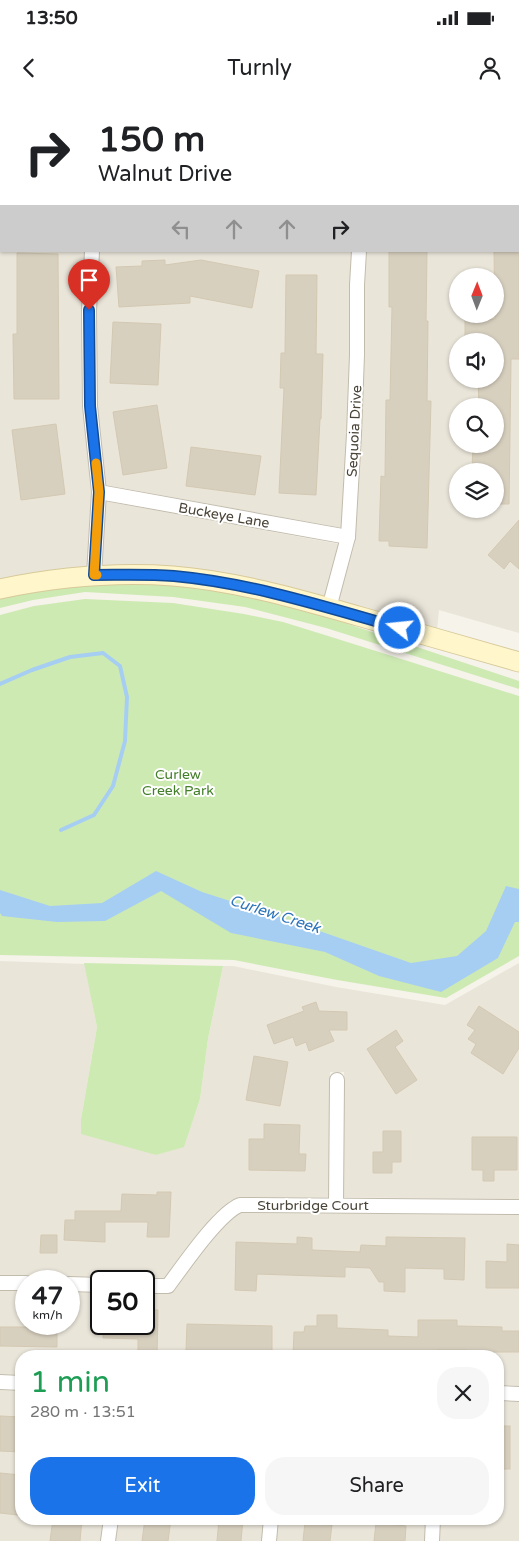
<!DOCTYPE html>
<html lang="en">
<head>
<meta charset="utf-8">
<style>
  :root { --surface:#fff; --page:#f6f6f6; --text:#202124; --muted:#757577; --accent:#1a73e8 }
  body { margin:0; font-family:"Varela Round",sans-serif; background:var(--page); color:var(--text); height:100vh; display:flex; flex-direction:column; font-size:19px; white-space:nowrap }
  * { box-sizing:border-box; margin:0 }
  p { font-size:16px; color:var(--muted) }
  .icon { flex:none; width:28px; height:28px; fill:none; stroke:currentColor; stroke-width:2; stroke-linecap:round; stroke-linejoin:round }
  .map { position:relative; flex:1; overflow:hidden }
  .sheet { position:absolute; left:15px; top:1250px; width:489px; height:175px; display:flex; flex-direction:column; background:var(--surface); border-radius:20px; box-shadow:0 1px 4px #0004 }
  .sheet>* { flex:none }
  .banner { position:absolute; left:0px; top:0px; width:520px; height:152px; box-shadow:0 1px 4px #0004; background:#fff; color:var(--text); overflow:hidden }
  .needle { width:32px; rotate:1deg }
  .buttons { position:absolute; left:449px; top:168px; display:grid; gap:10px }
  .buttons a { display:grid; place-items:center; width:55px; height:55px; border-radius:50%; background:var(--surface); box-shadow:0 1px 4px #0004; font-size:25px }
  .speed { position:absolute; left:15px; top:1170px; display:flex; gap:10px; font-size:25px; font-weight:700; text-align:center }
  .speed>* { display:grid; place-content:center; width:65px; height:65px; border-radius:50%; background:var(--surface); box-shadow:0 1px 4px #0004; line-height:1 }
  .speed small { font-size:12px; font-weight:400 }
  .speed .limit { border:2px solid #111; border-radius:8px; background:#fff; color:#111 }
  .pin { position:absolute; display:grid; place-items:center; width:42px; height:42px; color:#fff; margin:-51px -21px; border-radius:50% 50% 50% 0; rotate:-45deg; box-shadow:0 0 5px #0007 }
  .pin .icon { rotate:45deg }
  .me { position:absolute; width:55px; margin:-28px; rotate:286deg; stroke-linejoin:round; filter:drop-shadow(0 0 4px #0008) }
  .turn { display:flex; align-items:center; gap:18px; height:105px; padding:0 15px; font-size:22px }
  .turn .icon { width:65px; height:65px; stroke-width:2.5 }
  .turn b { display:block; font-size:35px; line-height:42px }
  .lanes { display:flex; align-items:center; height:48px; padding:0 15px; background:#0003; justify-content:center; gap:25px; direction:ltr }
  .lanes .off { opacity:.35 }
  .round { display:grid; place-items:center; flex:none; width:52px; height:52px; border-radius:20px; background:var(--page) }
  .head { display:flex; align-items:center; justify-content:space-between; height:85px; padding:0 15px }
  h1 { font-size:30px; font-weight:600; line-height:38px; color:#1e9e55 }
  .cta { display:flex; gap:10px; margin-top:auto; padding:10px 15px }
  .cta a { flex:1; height:58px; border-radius:20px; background:var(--accent); color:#fff; font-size:20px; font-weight:600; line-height:58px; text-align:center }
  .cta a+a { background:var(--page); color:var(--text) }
  .status { display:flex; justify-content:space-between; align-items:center; height:35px; padding:0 25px; background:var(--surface); direction:ltr }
  .status svg { height:14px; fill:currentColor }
  header { display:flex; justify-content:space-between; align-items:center; height:65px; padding:0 15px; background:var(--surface); font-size:22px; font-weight:600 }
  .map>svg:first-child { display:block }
  .residential { fill:#eae5d9; fill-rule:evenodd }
  .green { fill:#ceeab3 }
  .water { fill:#a6cef3 }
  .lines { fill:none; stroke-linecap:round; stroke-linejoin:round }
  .stream { stroke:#a6cef3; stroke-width:4 }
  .building { fill:#d8d0bf; stroke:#d3c8b2 }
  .street-casing { stroke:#c2bcad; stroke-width:16 }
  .secondary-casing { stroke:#d7ca9a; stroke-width:21 }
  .street { stroke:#fff; stroke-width:14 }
  .secondary { stroke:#fff6cb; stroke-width:19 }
  .route-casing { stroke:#114b97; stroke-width:12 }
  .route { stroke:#1a73e8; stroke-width:9 }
  .slow { stroke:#f59e0b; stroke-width:9 }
  .labels { text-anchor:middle; stroke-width:4; stroke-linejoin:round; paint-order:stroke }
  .street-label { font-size:14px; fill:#4a4438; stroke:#fff }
  .park-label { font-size:14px; fill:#437f28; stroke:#fff }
  .water-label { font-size:15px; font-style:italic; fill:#2d75bb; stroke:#fff }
</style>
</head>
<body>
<div class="status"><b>13:50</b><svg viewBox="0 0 49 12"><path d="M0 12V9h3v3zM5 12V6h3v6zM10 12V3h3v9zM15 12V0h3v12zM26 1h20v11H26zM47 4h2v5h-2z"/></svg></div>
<header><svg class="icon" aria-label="back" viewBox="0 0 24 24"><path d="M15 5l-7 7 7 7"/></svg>Turnly<svg class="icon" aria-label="person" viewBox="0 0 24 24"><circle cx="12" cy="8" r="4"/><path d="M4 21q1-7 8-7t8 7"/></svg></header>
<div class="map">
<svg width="519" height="1441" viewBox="0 0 519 1441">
  <rect width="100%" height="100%" fill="#f6f3eb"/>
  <g class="residential">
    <polygon points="0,0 469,0 1,1 1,151 85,151 82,211 83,306 91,392 87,468 41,472 0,481"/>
    <path d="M519,0V533L439,510L437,530L338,502L354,446L356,431L364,255V186L367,151H519ZM458,176H495V214H458ZM458,241H495V279H458ZM458,306H495V344H458ZM458,371H495V409H458Z"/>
    <polygon points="99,151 352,151 350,185 350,255 347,334 342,428 105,385 97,306 96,211"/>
    <polygon points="105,401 339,444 324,498 101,467"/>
    <polygon points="0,861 85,864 97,927 81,1019 156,1055 184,1046 200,999 208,939 223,866 233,866 336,887 445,905 519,863 519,1100 343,1097 344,972 330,972 329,1097 240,1097 231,1100 214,1114 165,1178 0,1175"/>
    <polygon points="241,1113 519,1115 519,1286 498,1285 498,1256 21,1256 21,1275 0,1274 0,1191 26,1191 26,1224 69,1224 69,1192 101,1193 101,1224 144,1224 144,1194 168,1194 173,1191 225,1125 237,1115"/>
    <polygon points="0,1290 21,1291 21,1419 104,1419 101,1441 0,1441"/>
    <polygon points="498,1301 519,1302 519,1441 439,1441 440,1419 498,1419"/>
    <polygon points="118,1419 264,1419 262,1441 115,1441"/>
    <polygon points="278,1419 426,1419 425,1441 276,1441"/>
  </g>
  <g class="green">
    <polygon points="94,483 173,484 212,489 309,511 519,581 519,589 326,528 245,507 173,497 85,492 33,500 0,508 0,497"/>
    <polygon points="85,499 173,503 244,514 283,522 325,535 519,596 519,856 446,898 337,880 234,860 0,855 0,515 34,506"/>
    <polygon points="84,863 223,866 208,939 200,999 184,1047 156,1055 81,1034 81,1019 97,927"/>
  </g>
  <polygon class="water" points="156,771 202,792 268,813 411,863 457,856 486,831 506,786 519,789 519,822 515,822 498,858 441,892 379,876 325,852 231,833 161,791 105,821 57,822 2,816 0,813 0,790 50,806 102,803"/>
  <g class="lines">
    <polyline class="stream" points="0,584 32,570 70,557 103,553 120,566 127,597 125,641 113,686 94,715 61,730"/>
  </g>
  <g class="building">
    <polygon points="389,151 427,151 426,221 428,221 427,301 431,301 427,448 389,446 389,441 379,441 381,376 385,377 386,300 390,300 392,207 389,207"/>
    <polygon points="494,151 519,151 519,259 511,259 509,404 495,404 495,371 472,371 473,344 495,344 495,306 479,306 478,279 495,279 495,241 465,241 465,218 495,219"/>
    <polygon points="17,153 58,154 59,299 14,299 13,234 17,234"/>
    <polygon points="165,160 165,165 201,160 259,171 252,208 190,196 190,203 119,207 116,167 142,166 142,161"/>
    <polygon points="286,175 317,175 316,254 323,254 321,319 320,319 316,395 279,393 284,288 280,288 281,253 285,253"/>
    <polygon points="113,222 161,224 158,285 110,283"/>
    <polygon points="157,305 167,368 123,375 113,312"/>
    <polygon points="56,324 65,394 21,400 12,330"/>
    <polygon points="191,347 261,356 255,395 186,386"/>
    <polygon points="519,420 519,469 510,461 504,469 488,455"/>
    <polygon points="316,902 319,911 347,912 347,930 329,930 334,941 309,951 306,942 296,946 293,937 274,944 267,925 304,911 302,907"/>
    <polygon points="479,906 519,932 519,948 503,974 471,953 476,944 468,939 475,930 467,925"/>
    <polygon points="396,930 403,941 395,947 417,980 396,994 367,949"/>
    <polygon points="254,956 288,962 280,1006 246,1000"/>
    <polygon points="264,1024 300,1025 299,1054 306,1054 305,1071 249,1070 249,1039 264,1039"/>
    <polygon points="383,1031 401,1031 401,1062 392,1062 392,1073 373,1073 373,1052 383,1052"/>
    <polygon points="472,1037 517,1037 517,1070 494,1070 494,1081 483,1081 483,1070 472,1070"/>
    <polygon points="157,1092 171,1092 169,1137 147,1137 148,1122 105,1122 105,1142 64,1140 65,1120 75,1120 75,1111 121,1111 122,1094 157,1095"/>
    <polygon points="41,1135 57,1135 57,1153 40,1153"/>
    <polygon points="297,1137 312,1138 312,1150 360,1152 361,1145 386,1146 386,1137 465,1138 464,1180 444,1179 444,1169 405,1168 405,1192 384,1191 384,1182 379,1182 370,1168 345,1167 345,1177 257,1174 256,1191 235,1190 236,1142 297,1144"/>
    <polygon points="507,1144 519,1145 519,1188 486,1188 486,1161 507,1162"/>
    <polygon points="144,1210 158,1210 157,1255 138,1255 138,1239 103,1238 103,1224 144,1224"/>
    <polygon points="317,1215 337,1215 337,1228 388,1230 388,1236 418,1237 418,1220 457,1220 457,1226 502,1227 502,1231 519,1231 519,1252 493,1252 493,1256 466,1256 467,1250 437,1250 437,1256 293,1255 294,1232 304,1232 305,1226 317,1226"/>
    <polygon points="36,1224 57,1224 57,1247 0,1246 0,1227 36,1227"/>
    <polygon points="187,1224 272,1226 272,1256 233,1256 233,1253 186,1251"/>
    <polygon points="0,1316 21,1317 21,1352 0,1351"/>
    <rect x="498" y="1326" width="12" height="43"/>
    <polygon points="0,1373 21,1375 18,1415 0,1413"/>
    <polygon points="53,1419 82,1419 80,1441 50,1441"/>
    <polygon points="145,1419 171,1419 168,1441 142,1441"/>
    <polygon points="219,1419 243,1419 241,1441 217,1441"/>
    <polygon points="305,1422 332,1425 330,1441 303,1441"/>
    <polygon points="376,1423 406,1426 405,1441 374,1441"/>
  </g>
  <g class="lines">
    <defs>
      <g id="street">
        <polyline points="92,151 89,211 90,306 99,392 94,475"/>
        <polyline points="99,392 348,437"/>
        <polyline points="329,508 348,437 354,334 357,255 357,185 359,151"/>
        <polyline points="336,1105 337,980"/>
        <polyline points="0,1183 26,1183"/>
        <polyline points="69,1184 101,1185"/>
        <path d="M144,1186H168C183,1166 219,1113 240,1105L519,1107"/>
        <polyline points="0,1282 21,1283"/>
        <polyline points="498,1293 519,1294"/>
        <polyline points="108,1441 111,1419"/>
        <polyline points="269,1441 271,1419"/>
        <polyline points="432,1441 433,1419"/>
      </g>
      <path id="secondary" d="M0,489C57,477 116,472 173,476C236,481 298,499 358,516C412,531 465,547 519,562"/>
    </defs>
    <use href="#street" class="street-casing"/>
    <use href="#secondary" class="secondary-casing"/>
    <use href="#street" class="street"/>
    <use href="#secondary" class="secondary"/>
  </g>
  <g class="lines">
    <defs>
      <path id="route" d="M89,210L90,306L99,392L94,475C121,475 147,474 174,476C251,483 326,507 400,528"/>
    </defs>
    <use href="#route" class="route-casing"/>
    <use href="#route" class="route"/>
    <polyline class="slow" points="96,363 99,392 94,475 97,475"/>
  </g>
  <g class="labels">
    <g class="street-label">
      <text transform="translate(354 331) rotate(-87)" y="5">Sequoia Drive</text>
      <text transform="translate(224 415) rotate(10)" y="5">Buckeye Lane</text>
      <text x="313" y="1110">Sturbridge Court</text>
    </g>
    <g class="park-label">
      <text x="178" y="679">Curlew<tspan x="178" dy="16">Creek Park</tspan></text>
    </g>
    <g class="water-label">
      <text transform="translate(275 814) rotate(18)" y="5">Curlew Creek</text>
    </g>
  </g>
</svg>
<div class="buttons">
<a><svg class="needle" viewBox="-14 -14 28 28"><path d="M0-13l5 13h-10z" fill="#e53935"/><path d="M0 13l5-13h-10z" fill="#757577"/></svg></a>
<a><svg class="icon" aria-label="sound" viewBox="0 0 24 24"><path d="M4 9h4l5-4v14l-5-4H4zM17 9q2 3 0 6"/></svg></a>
<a><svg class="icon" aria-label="search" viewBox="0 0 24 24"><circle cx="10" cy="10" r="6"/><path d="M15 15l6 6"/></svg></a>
<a><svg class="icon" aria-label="layers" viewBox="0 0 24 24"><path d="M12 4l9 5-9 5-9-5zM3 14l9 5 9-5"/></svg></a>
</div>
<div class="speed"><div>47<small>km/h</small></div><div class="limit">50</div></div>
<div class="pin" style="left:89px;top:210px;background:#d93025"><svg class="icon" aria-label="arrive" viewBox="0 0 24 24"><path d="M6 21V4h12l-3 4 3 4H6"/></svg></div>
<svg class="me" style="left:400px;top:528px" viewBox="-20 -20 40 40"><circle r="17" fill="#1a73e8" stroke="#fff" stroke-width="3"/><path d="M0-11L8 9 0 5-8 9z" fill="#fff"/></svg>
<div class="banner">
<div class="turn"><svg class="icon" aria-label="right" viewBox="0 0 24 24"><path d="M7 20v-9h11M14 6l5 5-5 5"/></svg><div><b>150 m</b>Walnut Drive</div></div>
<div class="lanes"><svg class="icon off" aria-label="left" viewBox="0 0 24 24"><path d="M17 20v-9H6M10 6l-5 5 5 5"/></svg><svg class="icon off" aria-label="ahead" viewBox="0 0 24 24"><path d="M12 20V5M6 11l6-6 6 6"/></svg><svg class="icon off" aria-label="ahead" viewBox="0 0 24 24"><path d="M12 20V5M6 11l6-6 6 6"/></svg><svg class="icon" aria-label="right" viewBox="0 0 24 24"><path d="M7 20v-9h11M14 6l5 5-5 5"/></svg></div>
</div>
<section class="sheet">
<div class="head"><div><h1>1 min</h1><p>280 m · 13:51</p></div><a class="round"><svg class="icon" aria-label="close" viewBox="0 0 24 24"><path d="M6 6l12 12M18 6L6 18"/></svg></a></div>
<div class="cta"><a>Exit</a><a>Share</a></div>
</section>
</div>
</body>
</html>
